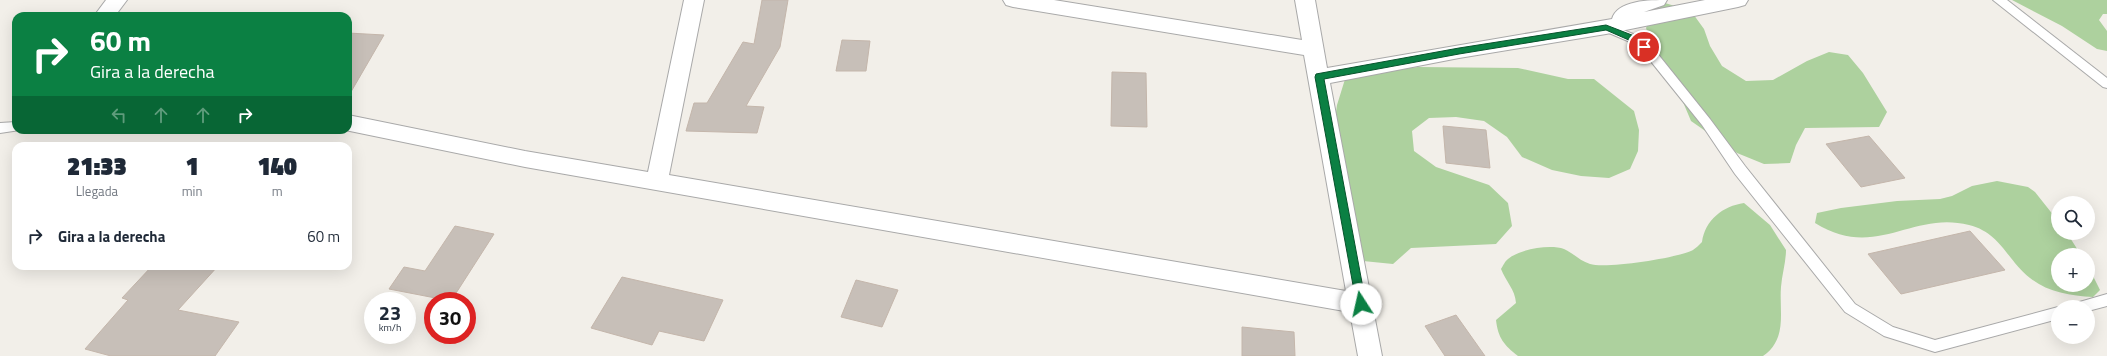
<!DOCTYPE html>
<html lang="es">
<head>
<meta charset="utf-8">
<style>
  :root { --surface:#fff; --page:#f2f2f3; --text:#1f2937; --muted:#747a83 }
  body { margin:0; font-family:"Titillium Web",sans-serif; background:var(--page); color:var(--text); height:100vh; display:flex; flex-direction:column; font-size:15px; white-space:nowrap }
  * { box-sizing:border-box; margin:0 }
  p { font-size:13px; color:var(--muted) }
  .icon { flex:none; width:22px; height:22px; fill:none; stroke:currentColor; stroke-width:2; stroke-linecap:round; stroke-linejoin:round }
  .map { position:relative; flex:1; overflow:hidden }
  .panel { position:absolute; left:12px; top:142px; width:340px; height:128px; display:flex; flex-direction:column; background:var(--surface); border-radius:12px; box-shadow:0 4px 16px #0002 }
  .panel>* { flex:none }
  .guide { position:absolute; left:12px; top:12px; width:340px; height:122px; border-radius:12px; box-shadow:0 4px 16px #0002; background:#0b8043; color:#fff; overflow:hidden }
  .fabs { position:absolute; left:2051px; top:196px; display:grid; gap:8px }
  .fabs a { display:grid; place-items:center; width:44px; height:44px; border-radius:50%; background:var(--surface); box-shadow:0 4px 16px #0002; font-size:20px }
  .speed { position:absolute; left:364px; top:292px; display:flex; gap:8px; font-size:20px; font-weight:700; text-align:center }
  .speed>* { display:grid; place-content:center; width:52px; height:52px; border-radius:50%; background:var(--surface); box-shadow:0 4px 16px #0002; line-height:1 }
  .speed small { font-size:10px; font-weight:400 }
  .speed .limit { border:6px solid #d22; background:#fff; color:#111 }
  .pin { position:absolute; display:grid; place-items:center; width:34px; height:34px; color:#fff; margin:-17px; border:2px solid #fff; border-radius:50%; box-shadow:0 1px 4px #0007 }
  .me { position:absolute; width:44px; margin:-22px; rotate:350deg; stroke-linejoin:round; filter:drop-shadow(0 0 3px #0008) }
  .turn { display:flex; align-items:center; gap:14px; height:84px; padding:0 12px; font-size:18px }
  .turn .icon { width:52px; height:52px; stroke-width:2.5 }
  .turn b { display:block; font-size:28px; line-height:34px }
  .lanes { display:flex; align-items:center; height:38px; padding:0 12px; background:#0003; justify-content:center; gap:20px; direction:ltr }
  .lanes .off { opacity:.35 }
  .eta { display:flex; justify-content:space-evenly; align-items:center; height:68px; text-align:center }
  .eta b { font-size:24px; font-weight:800; line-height:28px }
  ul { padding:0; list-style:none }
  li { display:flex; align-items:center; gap:12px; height:52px; padding:0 12px }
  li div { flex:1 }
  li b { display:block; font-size:15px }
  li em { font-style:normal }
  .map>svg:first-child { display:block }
  .forest { fill:#add19e }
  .building { fill:#c7bfb8; stroke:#c4b6ab }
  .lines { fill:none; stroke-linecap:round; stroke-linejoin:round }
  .service-casing { stroke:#a9a9a9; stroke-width:2 }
  .minor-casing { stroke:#a9a9a9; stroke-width:2 }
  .service { fill:#fff; fill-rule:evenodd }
  .minor { fill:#fff; fill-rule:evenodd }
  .route { fill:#0b8043; stroke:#07532c }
</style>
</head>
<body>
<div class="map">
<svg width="2107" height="356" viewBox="0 0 2107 356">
  <rect width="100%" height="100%" fill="#f2efe9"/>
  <g class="forest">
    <polygon points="2012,0 2107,0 2107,14 2103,14 2099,20 2107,31 2107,51 2097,49 2062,26"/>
    <polygon points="1665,3 1691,11 1704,29 1710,46 1722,66 1746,81 1773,80 1807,61 1829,52 1848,55 1863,73 1887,112 1879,127 1805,128 1796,145 1790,163 1764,164 1737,153 1691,121 1683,102 1679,83 1653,47 1646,28 1652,14"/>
    <polygon points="1418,67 1518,68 1568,79 1594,79 1634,111 1639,130 1638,151 1630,169 1609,178 1581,176 1552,170 1522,157 1507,137 1484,121 1456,117 1429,118 1412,131 1414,151 1436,167 1489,185 1508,203 1512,226 1496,244 1411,248 1393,264 1363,261 1334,126 1337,105 1346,76"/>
    <path d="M1997,181L2028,187L2035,192L2058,221V233H2067L2081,255H2058V285H2088V266L2100,290L2093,297C2070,296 2047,292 2030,278C2006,259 2001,233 1969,225C1912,210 1876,261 1815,223L1817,213L1841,208L1897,201L1940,199L1952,196L1972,186Z"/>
    <path d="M1744,203L1770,225L1786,250C1786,262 1782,274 1781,287C1779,311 1788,339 1763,356H1518C1504,345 1498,338 1496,320L1516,303C1515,289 1506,282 1501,269C1503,266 1505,261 1508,259C1520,249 1550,244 1564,249C1573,253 1580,261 1590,264C1606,269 1678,258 1693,250C1696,248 1699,245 1702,242C1705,220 1723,206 1744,203Z"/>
  </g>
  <g class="building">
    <polygon points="762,0 788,0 780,47 746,106 764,107 757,133 686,131 694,103 707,103 743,42 754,44"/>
    <polygon points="348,33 384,35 348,97"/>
    <polygon points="842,40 870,41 866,71 836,71"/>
    <polygon points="1112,72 1146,73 1147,127 1111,126"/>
    <polygon points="1443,126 1486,130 1490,168 1446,163"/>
    <polygon points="1869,136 1905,178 1861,187 1826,144"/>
    <polygon points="455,226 494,234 451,301 389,289 404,267 425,271"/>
    <polygon points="1970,231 2005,270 1901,294 1868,254"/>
    <polygon points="152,266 218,266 178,310 239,322 215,356 111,356 85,349 128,300 122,298"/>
    <polygon points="622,277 723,300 704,341 659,331 652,345 591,328"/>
    <polygon points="856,280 898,290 882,327 841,317"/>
    <polygon points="1456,315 1485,356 1445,356 1425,326"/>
    <polygon points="1242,327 1294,332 1295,356 1242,356"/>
  </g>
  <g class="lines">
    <defs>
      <g id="service">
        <polygon points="1993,0 2007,0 2107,78 2107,88 2103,87"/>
        <polygon points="1606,23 1638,36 1657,53 1710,119 1745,166 1855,304 1893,327 1935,340 2058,307 2058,319 1935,352 1884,336 1845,312 1735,174 1702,125 1649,59 1630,42 1602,30 1600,27 1602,24"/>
        <polygon points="16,122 16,130 20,130 0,133 0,123"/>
        <polygon points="2107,294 2107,306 2088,311 2088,307 2074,307 2076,303"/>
      </g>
      <g id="minor">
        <polygon points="106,0 127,0 115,16 94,16"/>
        <path d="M684,0H704L669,175L1346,291L1304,55L1013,7L1006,5L1003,0H1054L1302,40L1295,0H1315L1327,68L1612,19C1617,0 1650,0 1667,0L1664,5L1644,12L1705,0H1748L1745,5L1738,7L1606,34L1459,58L1330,83L1382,356H1358L1350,312L525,167L345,130H348V115L525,151L648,172Z"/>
      </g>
    </defs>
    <use href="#service" class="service-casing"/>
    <use href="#minor" class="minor-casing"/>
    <use href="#service" class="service"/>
    <use href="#minor" class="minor"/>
  </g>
  <polygon class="route" points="1606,25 1637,37 1646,45 1646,50 1641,50 1631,41 1606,30 1459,54 1324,79 1366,304 1364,307 1357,307 1315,77 1316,74 1459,48"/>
</svg>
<div class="fabs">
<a><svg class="icon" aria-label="search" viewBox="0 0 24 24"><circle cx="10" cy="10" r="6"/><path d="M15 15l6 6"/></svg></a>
<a>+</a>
<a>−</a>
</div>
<div class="speed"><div>23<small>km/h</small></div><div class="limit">30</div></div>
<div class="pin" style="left:1644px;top:47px;background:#d93025"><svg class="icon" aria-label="arrive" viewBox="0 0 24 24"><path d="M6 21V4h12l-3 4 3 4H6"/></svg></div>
<svg class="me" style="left:1361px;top:304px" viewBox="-20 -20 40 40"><circle r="19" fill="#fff"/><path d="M0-13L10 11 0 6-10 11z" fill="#0b8043"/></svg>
<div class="guide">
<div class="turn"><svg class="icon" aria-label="right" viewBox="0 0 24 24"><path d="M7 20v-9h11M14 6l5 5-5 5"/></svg><div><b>60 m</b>Gira a la derecha</div></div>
<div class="lanes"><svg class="icon off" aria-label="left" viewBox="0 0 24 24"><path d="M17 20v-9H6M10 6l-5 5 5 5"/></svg><svg class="icon off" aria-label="ahead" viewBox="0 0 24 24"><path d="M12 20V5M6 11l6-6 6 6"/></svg><svg class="icon off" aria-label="ahead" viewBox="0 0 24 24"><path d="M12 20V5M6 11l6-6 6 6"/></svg><svg class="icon" aria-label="right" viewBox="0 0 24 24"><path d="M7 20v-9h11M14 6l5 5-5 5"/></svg></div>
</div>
<section class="panel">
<div class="eta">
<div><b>21:33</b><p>Llegada</p></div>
<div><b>1</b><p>min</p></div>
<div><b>140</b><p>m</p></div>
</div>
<ul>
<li><svg class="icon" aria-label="right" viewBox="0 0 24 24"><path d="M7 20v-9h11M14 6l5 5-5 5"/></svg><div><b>Gira a la derecha</b></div><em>60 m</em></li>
</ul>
</section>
</div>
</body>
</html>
